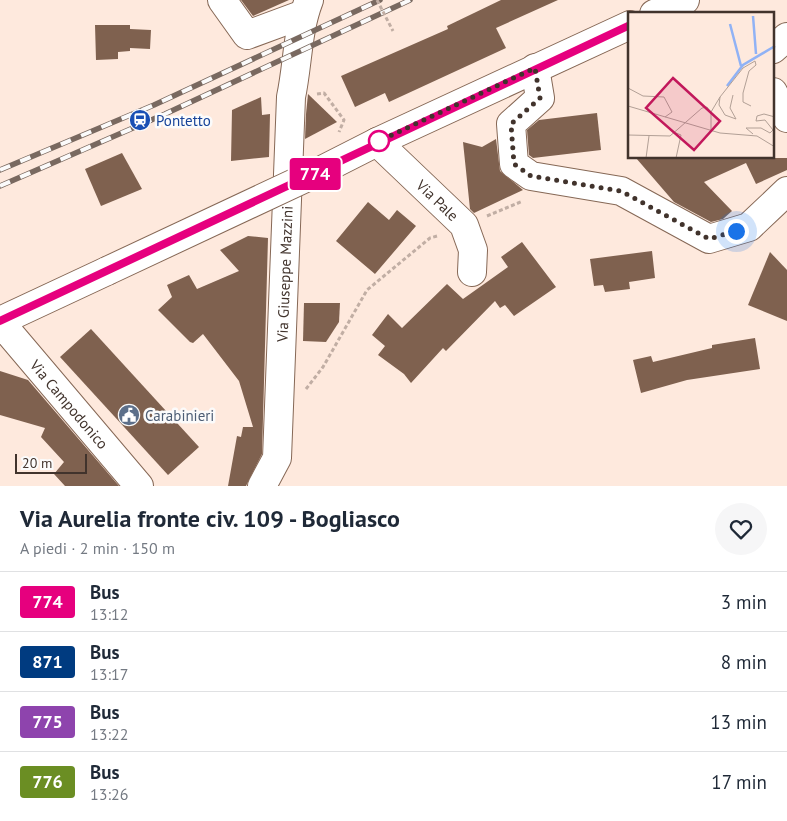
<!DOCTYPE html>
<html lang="it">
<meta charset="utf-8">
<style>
:root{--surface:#fff;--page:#f6f6f7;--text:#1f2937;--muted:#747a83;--line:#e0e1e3}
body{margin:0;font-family:"PT Sans",sans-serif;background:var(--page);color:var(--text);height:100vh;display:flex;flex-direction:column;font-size:19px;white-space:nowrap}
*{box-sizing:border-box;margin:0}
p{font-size:16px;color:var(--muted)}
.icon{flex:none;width:28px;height:28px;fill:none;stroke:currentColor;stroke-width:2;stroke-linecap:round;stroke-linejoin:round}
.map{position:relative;height:486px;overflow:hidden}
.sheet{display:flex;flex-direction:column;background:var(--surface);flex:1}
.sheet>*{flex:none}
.badge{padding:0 10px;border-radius:4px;font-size:18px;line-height:32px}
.scale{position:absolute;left:15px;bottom:12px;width:72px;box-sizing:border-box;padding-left:5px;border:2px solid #41332c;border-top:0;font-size:14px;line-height:18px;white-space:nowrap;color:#41332c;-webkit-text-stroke:4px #fbfbfb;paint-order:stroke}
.you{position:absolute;width:25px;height:25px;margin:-12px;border:4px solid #fff;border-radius:50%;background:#1a73e8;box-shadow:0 0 0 8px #1a73e833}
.map>.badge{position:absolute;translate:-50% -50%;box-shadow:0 0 0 2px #fff}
.round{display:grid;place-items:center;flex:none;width:52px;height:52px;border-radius:26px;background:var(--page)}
.summary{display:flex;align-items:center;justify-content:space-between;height:85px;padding:0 20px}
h1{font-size:24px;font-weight:700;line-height:38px}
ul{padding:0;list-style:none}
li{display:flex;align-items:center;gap:15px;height:60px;padding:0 20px;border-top:1px solid var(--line)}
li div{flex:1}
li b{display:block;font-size:19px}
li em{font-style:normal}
li .badge{min-width:55px;font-weight:700;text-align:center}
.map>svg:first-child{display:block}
.building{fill:#7f614f}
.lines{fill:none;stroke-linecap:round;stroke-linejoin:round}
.minor-casing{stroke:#866856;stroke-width:30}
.major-casing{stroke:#866856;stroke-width:30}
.path{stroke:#c1aea4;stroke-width:3;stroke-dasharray:4 2.5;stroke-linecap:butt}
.minor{stroke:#fff;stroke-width:28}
.major{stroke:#fff;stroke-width:28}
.rail-casing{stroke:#796960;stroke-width:5.5}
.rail{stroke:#fbfbfb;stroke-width:4;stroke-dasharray:11;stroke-linecap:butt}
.major-bridge-casing{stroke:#866856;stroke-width:30;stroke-linecap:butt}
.path-bridge{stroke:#c1aea4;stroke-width:3;stroke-dasharray:4 2.5;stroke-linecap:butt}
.major-bridge{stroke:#fff;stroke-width:28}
.line-casing{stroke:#fff;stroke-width:11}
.line{stroke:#e6007e;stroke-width:8}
.walk{stroke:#41332c;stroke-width:5;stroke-dasharray:0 9}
.stop-dot{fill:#fff;stroke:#e6007e;stroke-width:2.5}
.labels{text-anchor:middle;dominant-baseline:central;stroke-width:5;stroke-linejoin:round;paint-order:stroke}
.transit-label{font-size:15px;fill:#164399;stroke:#fbfbfb;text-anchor:start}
.street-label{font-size:15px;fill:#41332c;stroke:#fbfbfb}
.service-label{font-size:15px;fill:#4e5e75;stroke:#fbfbfb;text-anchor:start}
.inset-river{fill:none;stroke:#90b2f5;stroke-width:2.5}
.inset-road{fill:none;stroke:#b2a096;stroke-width:1}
.view{fill:#c2185b;fill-opacity:0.15;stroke:#c2185b;stroke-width:2.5}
.inset-edge{fill:none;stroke:#41332c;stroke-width:2.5}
</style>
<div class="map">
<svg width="787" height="486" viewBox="0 0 787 486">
<rect width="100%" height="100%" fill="#fee9dd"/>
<!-- building -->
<g class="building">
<path d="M241 0H289L253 16Z"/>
<path d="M501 0H558L496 28 506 48 389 102 385 93 355 107 341 76 448 29 447 26Z"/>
<path d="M95 25H130V29L151 30 150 49 130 48V51L118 52V59L96 60Z"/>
<path d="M308 94 337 122 305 139 306 114Z"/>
<path d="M261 97 262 115 270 114 269 157 231 161 232 110Z"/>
<path d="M597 113 601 150 533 158 529 155 527 130 539 120Z"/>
<path d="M496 139 500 171 523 190 474 213 470 209 463 142 482 147Z"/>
<path d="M122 153 142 189 101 206 85 169Z"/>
<path d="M636 158H787V170L756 184 746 163 704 182 732 211 723 219 711 222 674 202Z"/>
<path d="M368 202 389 220 397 210 416 226 375 274 336 241Z"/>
<path d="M248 236 268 238 262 454 246 486H228L237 436 241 437 243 427H253L239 381 203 334 193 343 190 342 158 310 172 297 167 285 189 275 197 289 239 271 220 250Z"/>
<path d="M522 242 556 287 514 316 505 305 500 308 495 301 446 351 443 348 411 383 404 374 378 355 385 346 372 335 388 314 402 328 447 284 463 299 508 267 501 257Z"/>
<path d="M652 251 655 278 629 282 630 289 605 292 603 285 594 286 590 259Z"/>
<path d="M770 252 787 270V321L748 305Z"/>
<path d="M304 303H340L339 322 326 342 303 341Z"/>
<path d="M91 329 199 447 168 475 60 357Z"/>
<path d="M755 338 760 369 687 380 641 393 633 360 651 356 653 362 712 348V345Z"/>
<path d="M0 371 28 380 119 486H65L54 474 64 462 41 437 45 428 0 415Z"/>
</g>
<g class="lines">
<!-- minor casing -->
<g class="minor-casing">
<g id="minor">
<path d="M222 0 247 35 304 14"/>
<path d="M773 49 787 37"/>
<path d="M535 68 540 98 511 124 514 164 531 176 621 191 709 239 749 227 787 191"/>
<path d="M773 92 787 118"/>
<path id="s1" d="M377 142 464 225 473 250 472 272"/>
<path id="s2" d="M2 320 11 335 139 486"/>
<path id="s3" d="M262 486 277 458 291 97C298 64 297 31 309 0"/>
</g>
</g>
<!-- major casing -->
<g class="major-casing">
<g id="major">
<path d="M654 14 685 0"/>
<path d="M316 173 377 142 630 25"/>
<path d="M0 321 107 271"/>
</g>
</g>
<!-- path -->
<g class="path">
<path d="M317 94 324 93 344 120 339 132"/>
<path d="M487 216 523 201"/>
<path d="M306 389 323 367 367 290 430 238 437 236"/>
</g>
<!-- minor -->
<use href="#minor" class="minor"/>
<!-- major -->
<use href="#major" class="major"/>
<!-- rail casing -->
<g class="rail-casing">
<g id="rail">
<path d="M0 170 154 105 380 0"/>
<path d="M0 186 165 114 410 0"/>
</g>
</g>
<!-- rail -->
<use href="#rail" class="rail"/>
<!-- major-bridge casing -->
<g class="major-bridge-casing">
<path id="major-bridge" d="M107 271 316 173"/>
</g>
<!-- path-bridge -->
<path class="path-bridge" d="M377 0 393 31"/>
<!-- major-bridge -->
<use href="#major-bridge" class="major-bridge"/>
</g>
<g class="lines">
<!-- line casing -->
<g class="line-casing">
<path id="line" d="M0 321 630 25"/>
</g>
<!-- line -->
<use href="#line" class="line"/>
<!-- walk -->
<path class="walk" d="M379 141 377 142 535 68 540 98 511 124 514 164 531 176 621 191 709 239 736 231"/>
</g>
<!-- icons -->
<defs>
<g id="station-disc" transform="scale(1.125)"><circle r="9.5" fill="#1a4fb4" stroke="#fbfbfb"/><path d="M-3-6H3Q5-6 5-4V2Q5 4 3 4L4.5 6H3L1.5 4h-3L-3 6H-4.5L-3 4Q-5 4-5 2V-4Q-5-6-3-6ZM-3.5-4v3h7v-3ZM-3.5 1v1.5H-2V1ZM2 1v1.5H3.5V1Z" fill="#fff"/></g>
<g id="civic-disc" transform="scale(1.125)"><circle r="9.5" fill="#5c6f8a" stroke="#fbfbfb"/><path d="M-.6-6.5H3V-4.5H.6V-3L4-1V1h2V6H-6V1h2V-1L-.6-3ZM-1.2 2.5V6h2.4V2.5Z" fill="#fff"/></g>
</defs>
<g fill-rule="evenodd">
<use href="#station-disc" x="140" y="120"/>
<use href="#civic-disc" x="129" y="415"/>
</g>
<!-- markers -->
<circle class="stop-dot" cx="379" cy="141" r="10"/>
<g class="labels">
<!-- transit labels -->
<g class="transit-label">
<text x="156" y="120">Pontetto</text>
</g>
<!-- street labels -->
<g class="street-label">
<text stroke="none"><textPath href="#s1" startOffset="84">Via Pale</textPath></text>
<text stroke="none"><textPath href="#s3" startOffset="216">Via Giuseppe Mazzini</textPath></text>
<text stroke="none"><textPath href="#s2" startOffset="108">Via Campodonico</textPath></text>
</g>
<!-- service labels -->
<g class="service-label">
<text x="145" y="415">Carabinieri</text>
</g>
</g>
<!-- overview -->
<g transform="translate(628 12)">
<rect width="146" height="146" fill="#fee9dd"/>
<path class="inset-river" d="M125 4 128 42M102 12 113 54M99 74 115 53 147 34"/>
<path class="inset-road" d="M0 76 15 84 36 85 44 100 37 105M92 85 115 56 127 49 128 53 121 59 115 81V90L123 94M0 94 92 121 129 124 147 135M83 119V100L92 85 91 93 97 103 108 107 102 96 105 83M125 122 118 116H133L142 121 145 118 137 108 128 109 129 104 136 102 147 105M0 123 42 124 74 96 79 95 83 100M18 146 21 124M48 146 53 123 48 121"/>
<path class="view" d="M45 66 92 109 66 138 18 96Z"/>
<rect width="146" height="146" class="inset-edge"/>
</g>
</svg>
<div class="scale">20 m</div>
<div class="you" style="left:736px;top:231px"></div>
<b class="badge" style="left:315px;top:174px;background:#e6007e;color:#fff">774</b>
</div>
<section class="sheet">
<div class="summary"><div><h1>Via Aurelia fronte civ. 109 - Bogliasco</h1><p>A piedi · 2 min · 150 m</p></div><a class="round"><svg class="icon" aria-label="heart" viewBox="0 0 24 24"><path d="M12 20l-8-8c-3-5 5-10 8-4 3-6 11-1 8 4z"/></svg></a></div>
<ul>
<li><span class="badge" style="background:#e6007e;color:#fff">774</span><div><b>Bus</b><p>13:12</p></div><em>3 min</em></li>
<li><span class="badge" style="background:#003b80;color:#fff">871</span><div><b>Bus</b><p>13:17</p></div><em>8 min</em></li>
<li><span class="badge" style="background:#8e44ad;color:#fff">775</span><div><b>Bus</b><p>13:22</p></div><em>13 min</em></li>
<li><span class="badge" style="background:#6b8e23;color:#fff">776</span><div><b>Bus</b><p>13:26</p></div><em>17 min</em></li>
</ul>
</section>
